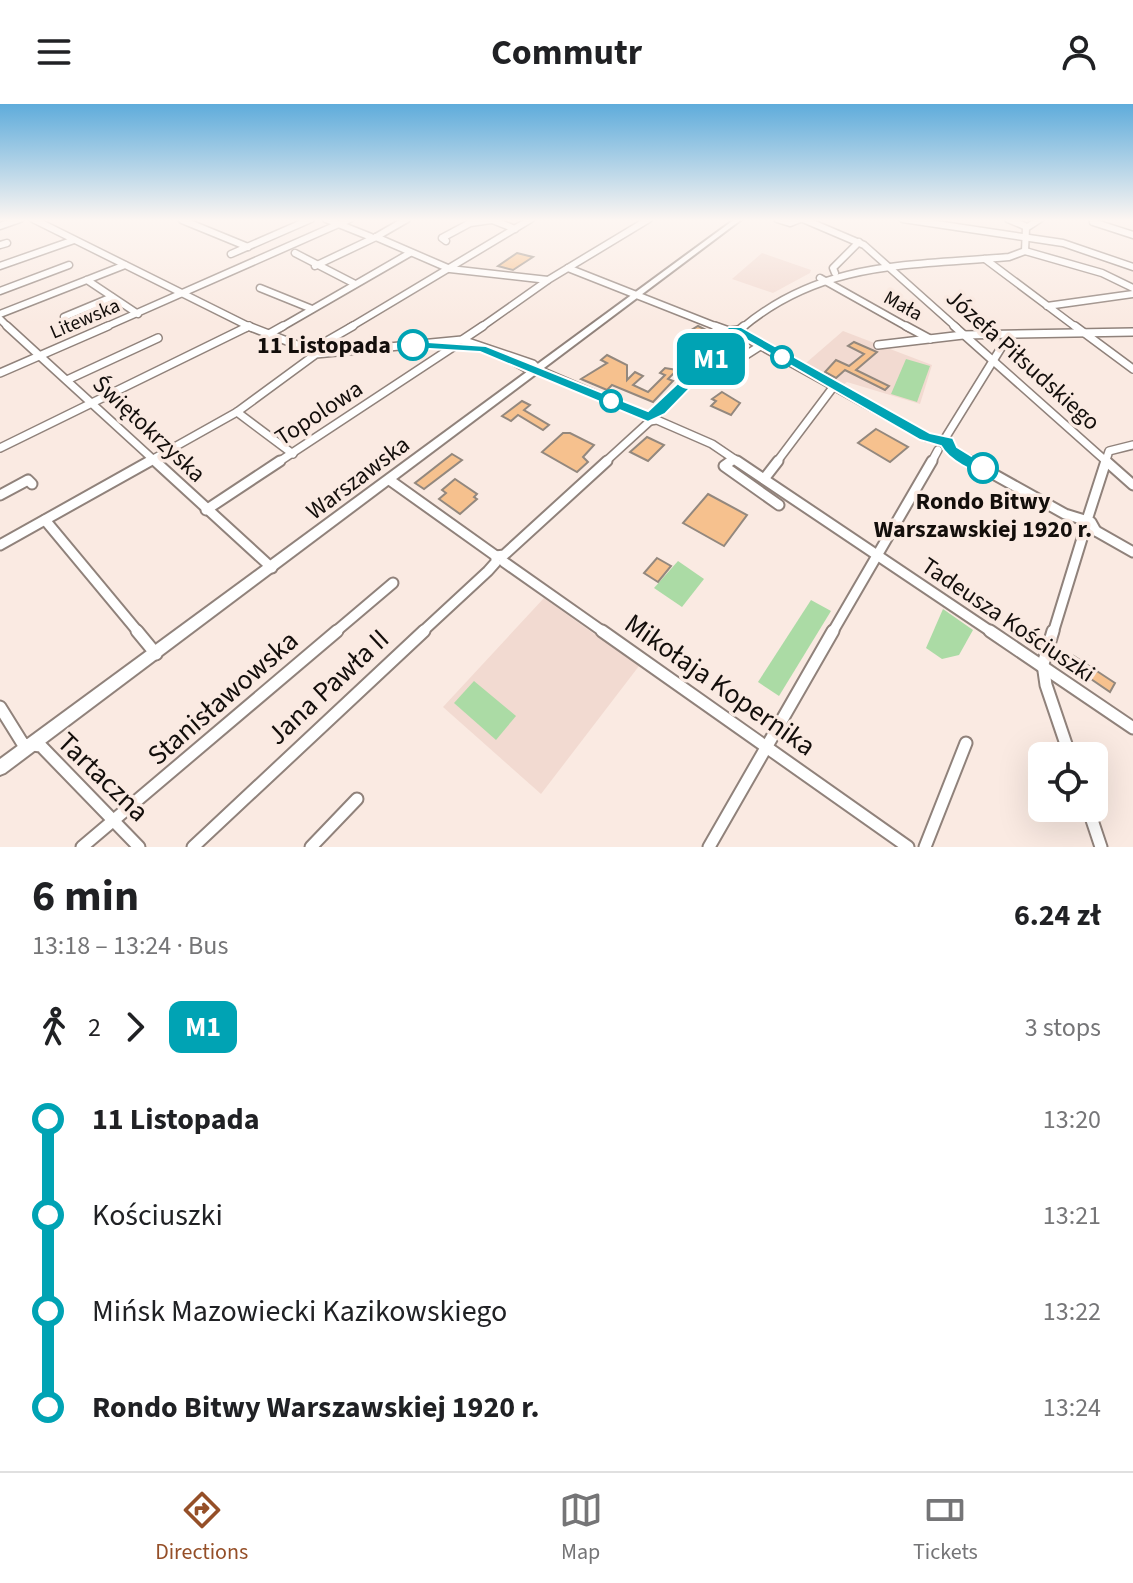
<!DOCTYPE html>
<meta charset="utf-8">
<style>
:root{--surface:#fff;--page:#f6f6f6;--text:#202124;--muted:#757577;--line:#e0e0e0;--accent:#954f28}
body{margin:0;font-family:"Source Sans 3",sans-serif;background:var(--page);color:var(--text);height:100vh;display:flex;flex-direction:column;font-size:30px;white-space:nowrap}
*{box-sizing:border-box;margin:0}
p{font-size:26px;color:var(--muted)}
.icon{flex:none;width:44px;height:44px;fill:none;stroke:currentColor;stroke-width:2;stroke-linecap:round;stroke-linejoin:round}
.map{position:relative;height:743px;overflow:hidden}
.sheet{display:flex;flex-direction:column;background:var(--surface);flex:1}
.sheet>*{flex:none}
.badge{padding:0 16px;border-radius:12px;font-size:28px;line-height:52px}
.fabs{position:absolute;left:1028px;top:638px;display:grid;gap:16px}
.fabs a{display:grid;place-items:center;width:80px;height:80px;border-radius:12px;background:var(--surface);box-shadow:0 8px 32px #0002;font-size:40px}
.map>.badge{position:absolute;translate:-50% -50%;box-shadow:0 0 0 4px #fff}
.legs{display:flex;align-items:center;gap:12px;height:88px;padding:0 32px;font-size:26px}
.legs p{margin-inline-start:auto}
.headline{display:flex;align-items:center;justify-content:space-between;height:136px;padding:0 32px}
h1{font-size:44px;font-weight:700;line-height:60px}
ul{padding:0 32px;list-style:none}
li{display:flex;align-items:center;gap:28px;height:96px;font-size:30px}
li i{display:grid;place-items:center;width:12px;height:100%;margin:0 10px;background:currentColor}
li i::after{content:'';width:20px;height:20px;margin:-10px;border:6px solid;border-radius:50%;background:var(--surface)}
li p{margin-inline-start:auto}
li:first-child i{background:linear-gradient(#0000 50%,currentColor 0)}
li:last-child i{background:linear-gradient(currentColor 50%,#0000 0)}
header{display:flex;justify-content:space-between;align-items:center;height:104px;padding:0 32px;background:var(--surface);font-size:36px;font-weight:700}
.tab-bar{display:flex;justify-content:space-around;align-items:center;height:112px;border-top:2px solid var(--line);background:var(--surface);font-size:22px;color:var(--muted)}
.tab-bar a{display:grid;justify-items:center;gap:4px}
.tab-bar .on{color:var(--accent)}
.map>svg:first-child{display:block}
.education{fill:#f2dad1}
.green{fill:#abdba5}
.building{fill:#f6c18e;stroke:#93887e;stroke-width:2}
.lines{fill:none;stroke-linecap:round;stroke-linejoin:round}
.minor-far3-casing{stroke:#90827b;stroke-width:9}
.minor-far2-casing{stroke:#90827b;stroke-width:10}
.minor-far1-casing{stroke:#90827b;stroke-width:13}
.minor-casing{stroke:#90827b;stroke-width:15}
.major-casing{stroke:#90827b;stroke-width:4}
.minor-far3{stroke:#fff;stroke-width:6}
.minor-far2{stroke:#fff;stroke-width:7}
.minor-far1{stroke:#fff;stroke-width:9}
.minor{stroke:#fff;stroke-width:11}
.major{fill:#fff;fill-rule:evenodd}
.line-1{fill:#00a3b4;stroke:#fff;stroke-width:2}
.stop-1-dot{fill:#fff;stroke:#00a3b4;stroke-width:4}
.labels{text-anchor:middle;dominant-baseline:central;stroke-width:7;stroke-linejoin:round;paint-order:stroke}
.far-street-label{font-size:20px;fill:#130e0b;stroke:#faeae2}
.stop-label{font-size:24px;font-weight:bold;fill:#130e0b;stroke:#faeae2;text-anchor:end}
.street-label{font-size:24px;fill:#130e0b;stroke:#faeae2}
.near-street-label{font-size:28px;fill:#130e0b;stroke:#faeae2}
</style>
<header><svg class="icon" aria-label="menu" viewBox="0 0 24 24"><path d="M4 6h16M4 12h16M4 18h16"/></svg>Commutr<svg class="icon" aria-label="person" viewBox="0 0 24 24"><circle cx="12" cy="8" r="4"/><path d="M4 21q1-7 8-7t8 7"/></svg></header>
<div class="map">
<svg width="1133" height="743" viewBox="0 0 1133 743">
<rect width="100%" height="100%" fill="#faeae2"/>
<!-- education -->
<g class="education">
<path d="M762 149 811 166 810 169 773 189 732 175Z"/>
<path d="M843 227 932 261 920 300 847 278 843 281 806 259Z"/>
<path d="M544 494 639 562 541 690 443 603Z"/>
</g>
<!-- green -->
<g class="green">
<path d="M906 255 930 262 917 298 891 290Z"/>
<path d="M678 457 704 475 682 503 654 484Z"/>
<path d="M811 496 831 507 779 592 758 578Z"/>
<path d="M943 505 973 526 959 551 942 555 926 544Z"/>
<path d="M474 577 516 612 496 636 454 599Z"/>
</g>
<!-- building -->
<g class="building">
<path d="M517 149 533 153 513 166 498 162Z"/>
<path d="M698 222 714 230 721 231 711 242 683 231Z"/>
<path d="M854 238 877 248 856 266 889 282 885 286 845 266 836 274 825 268 836 256 849 262 864 250 848 242Z"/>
<path d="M607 251 627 261V276L635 268 643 272 633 281 648 288 665 271 660 269 665 264 677 266 668 275 673 277 653 298 612 281 607 286 581 275 607 259 601 256Z"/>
<path d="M722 288 740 299 731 311 711 302 716 297 712 295Z"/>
<path d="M522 297 530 301 524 306 549 321 543 326 518 311 511 317 502 312Z"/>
<path d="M876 325 908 343 890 358 858 339Z"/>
<path d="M563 329H570L594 341 583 353 588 358 577 368 542 348Z"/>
<path d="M647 333 664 341 648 357 630 348Z"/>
<path d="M452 350 462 356 424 385 415 379Z"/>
<path d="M455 375 477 390 474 393 477 395 460 410 439 395 446 389 442 386Z"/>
<path d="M708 390 747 411 724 442 683 419Z"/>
<path d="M657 454 671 462 658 478 644 469Z"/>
<path d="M1074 552 1115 579 1110 588 1069 560Z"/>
</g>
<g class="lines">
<!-- minor-far3 casing -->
<g class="minor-far3-casing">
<g id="minor-far3">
<path d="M33 115 252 224"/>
<path d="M326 115 371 133"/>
<path d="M490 115 515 125"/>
<path d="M777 115 790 119 800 115"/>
<path d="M803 115 864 141 957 224"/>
<path d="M903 115 1063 139 1133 163"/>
<path d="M1008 115 1027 123"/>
<path d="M1095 115 1093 118 1133 131"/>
<path d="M182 116 248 143"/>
<path d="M0 122 20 115"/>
<path d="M376 133 450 165 548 176"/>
<path d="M376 133 407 115"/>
<path d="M446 137 442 134 470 119 491 116"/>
<path d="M0 141 7 139"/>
<path d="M1025 147 1102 169 1133 184"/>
<path d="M1025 147 1026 124 1040 115"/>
<path d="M295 149 355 180"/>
<path d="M231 150 311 115"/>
<path d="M985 155 1077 224"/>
<path d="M0 162 74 136"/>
<path d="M315 162 376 133"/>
<path d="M568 164 720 224"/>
<path d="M835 169 833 164 859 138"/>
<path d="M820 174 909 224"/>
<path d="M87 176 138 210"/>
<path d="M260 184 312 205"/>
<path d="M0 187 69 161"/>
<path d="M1047 202 1133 190"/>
<path d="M0 210 125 161"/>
<path d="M64 213 112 193"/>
<path d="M0 215 9 224"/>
<path d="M103 224 350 115"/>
<path d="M246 224 249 222"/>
<path d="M280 224 410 149"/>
<path d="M349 224 531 115"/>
<path d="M480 224 548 176 649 115"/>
<path d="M742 224C823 156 910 162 1009 153L1025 147"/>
</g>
</g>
<!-- minor-far2 casing -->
<g class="minor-far2-casing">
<g id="minor-far2">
<path d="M7 222 157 359"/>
<path d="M248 222 310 246"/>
<path d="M715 222 729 227 739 226"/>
<path d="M906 222 930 235"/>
<path d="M954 222 1108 359"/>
<path d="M1075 222 1133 265"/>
<path d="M739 226 743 232 925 333 947 338 951 346 974 359"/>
<path d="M739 226 744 222"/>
<path d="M267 231 283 222"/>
<path d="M462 236 533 260 539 266"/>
<path d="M320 241 353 222"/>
<path d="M878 241 963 231 1133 228"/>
<path d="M506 253 531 267 539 266 648 313"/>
<path d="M699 268 724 265 760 242"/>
<path d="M0 269 108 222"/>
<path d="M67 276 158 234"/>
<path d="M237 308 293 350"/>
<path d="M655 312 733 233"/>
<path d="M650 317 657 316 712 340 740 359"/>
<path d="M944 336 1009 231"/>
<path d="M0 344 249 222"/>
<path d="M146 359 237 308 316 250 462 236 483 222"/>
<path d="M277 359 453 243"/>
<path d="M604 359 650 317"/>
<path d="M728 359 734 355"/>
<path d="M776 359 834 282"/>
<path d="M931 359 938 346"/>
<path d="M1105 359 1109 347 1133 341"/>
</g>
</g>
<!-- minor-far1 casing -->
<g class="minor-far1-casing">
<g id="minor-far1">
<path d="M155 357 272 464"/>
<path d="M731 357 724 362 779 401"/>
<path d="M737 357 993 529"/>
<path d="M970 357 1065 410 1091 418 1096 427"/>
<path d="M1106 357 1133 381"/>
<path d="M764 375 778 357"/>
<path d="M391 377 496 452"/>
<path d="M0 391 28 376 32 380"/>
<path d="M206 406 280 357"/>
<path d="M45 416 139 529"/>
<path d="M1087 416 1106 357"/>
<path d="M1096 427 1133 448"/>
<path d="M0 441 150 357"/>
<path d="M504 458 605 529"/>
<path d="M334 529 393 479"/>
<path d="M421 529 488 467 496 458V452L504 451 607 357"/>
<path d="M832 529 932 357"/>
<path d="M1053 529 1084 428"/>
</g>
</g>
<!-- minor casing -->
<g class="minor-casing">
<g id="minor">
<path d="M137 527 156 550"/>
<path d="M602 527 908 743"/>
<path d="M990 527 1133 624"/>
<path d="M1053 527 1043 560 1046 581 1070 652"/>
<path d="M0 603 23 640 41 642 139 743"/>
<path d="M1088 704 1101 743"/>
<path d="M82 743 337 527"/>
<path d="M193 743 424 527"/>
<path d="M311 743 357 695"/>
<path d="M709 743 833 527"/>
<path d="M925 743 966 639"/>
</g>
</g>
<!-- major casing -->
<g class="major-casing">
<path id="major" d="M735 115H742L5 669 0 671V655Z"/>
</g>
<!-- minor-far3 -->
<use href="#minor-far3" class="minor-far3"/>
<!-- minor-far2 -->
<use href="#minor-far2" class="minor-far2"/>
<!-- minor-far1 -->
<use href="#minor-far1" class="minor-far1"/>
<!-- minor -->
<use href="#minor" class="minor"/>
<!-- major -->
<use href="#major" class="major"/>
</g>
<!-- sky -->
<linearGradient id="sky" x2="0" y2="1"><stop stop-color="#5facdb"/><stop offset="0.53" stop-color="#fdf6f2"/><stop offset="1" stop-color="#fdf6f2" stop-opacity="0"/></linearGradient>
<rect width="1133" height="219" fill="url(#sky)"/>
<!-- line-1 -->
<path class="line-1" d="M729 223H741L930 329 953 334 957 343 991 364 988 368C974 371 948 355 941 342L920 336 738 231 737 236 665 310 648 318 480 248 413 244 406 241 413 237 486 242 648 307 727 233 723 227Z"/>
<!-- markers -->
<g class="stop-1-dot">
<circle cx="413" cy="241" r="14"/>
<circle cx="782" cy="253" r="10"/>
<circle cx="611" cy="297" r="10"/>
<circle cx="983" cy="364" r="14"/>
</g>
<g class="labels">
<!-- far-street labels -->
<g class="far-street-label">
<text transform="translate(903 202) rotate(29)">Mała</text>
<text transform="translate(85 215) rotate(-23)">Litewska</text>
</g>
<!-- stop labels -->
<g class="stop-label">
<text x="391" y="241">11 Listopada</text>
<text x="983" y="397" text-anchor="middle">Rondo Bitwy<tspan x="983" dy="28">Warszawskiej 1920 r.</tspan></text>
</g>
<!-- street labels -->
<g class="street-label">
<text transform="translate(1023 256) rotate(42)">Józefa Piłsudskiego</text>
<text transform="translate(319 309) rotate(-33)">Topolowa</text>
<text transform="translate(149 325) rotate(43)">Świętokrzyska</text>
<text transform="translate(358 374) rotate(-37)">Warszawska</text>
<text transform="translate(1008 516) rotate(34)">Tadeusza Kościuszki</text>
</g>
<!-- near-street labels -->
<g class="near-street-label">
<text transform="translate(720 581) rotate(35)">Mikołaja Kopernika</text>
<text transform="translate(328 583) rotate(-43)">Jana Pawła II</text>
<text transform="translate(223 594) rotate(-41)">Stanisławowska</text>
<text transform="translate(103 673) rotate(44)">Tartaczna</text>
</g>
</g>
</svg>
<div class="fabs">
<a><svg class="icon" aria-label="locate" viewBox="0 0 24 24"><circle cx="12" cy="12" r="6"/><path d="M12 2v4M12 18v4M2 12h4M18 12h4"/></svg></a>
</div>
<b class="badge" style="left:711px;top:255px;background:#00a3b4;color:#fff">M1</b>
</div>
<section class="sheet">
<div class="headline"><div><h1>6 min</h1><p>13:18 – 13:24 · Bus</p></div><b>6.24 zł</b></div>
<div class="legs"><svg class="icon" aria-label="walk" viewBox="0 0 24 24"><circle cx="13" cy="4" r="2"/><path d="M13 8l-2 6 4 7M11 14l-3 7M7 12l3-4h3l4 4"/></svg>2<svg class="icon" aria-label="forward" viewBox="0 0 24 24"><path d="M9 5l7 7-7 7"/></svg><b class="badge" style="background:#00a3b4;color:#fff">M1</b><p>3 stops</p></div>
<ul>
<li><i style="color:#00a3b4"></i><b>11 Listopada</b><p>13:20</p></li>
<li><i style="color:#00a3b4"></i><span>Kościuszki</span><p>13:21</p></li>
<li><i style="color:#00a3b4"></i><span>Mińsk Mazowiecki Kazikowskiego</span><p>13:22</p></li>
<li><i style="color:#00a3b4"></i><b>Rondo Bitwy Warszawskiej 1920 r.</b><p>13:24</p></li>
</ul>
</section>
<nav class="tab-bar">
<a class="on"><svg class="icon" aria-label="directions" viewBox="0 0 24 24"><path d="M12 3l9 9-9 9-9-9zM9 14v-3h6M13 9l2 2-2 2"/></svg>Directions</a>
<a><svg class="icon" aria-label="map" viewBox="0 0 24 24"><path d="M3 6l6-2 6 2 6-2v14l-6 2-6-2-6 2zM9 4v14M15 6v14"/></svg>Map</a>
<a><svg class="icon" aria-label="tickets" viewBox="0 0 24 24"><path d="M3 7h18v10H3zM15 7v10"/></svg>Tickets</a>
</nav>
